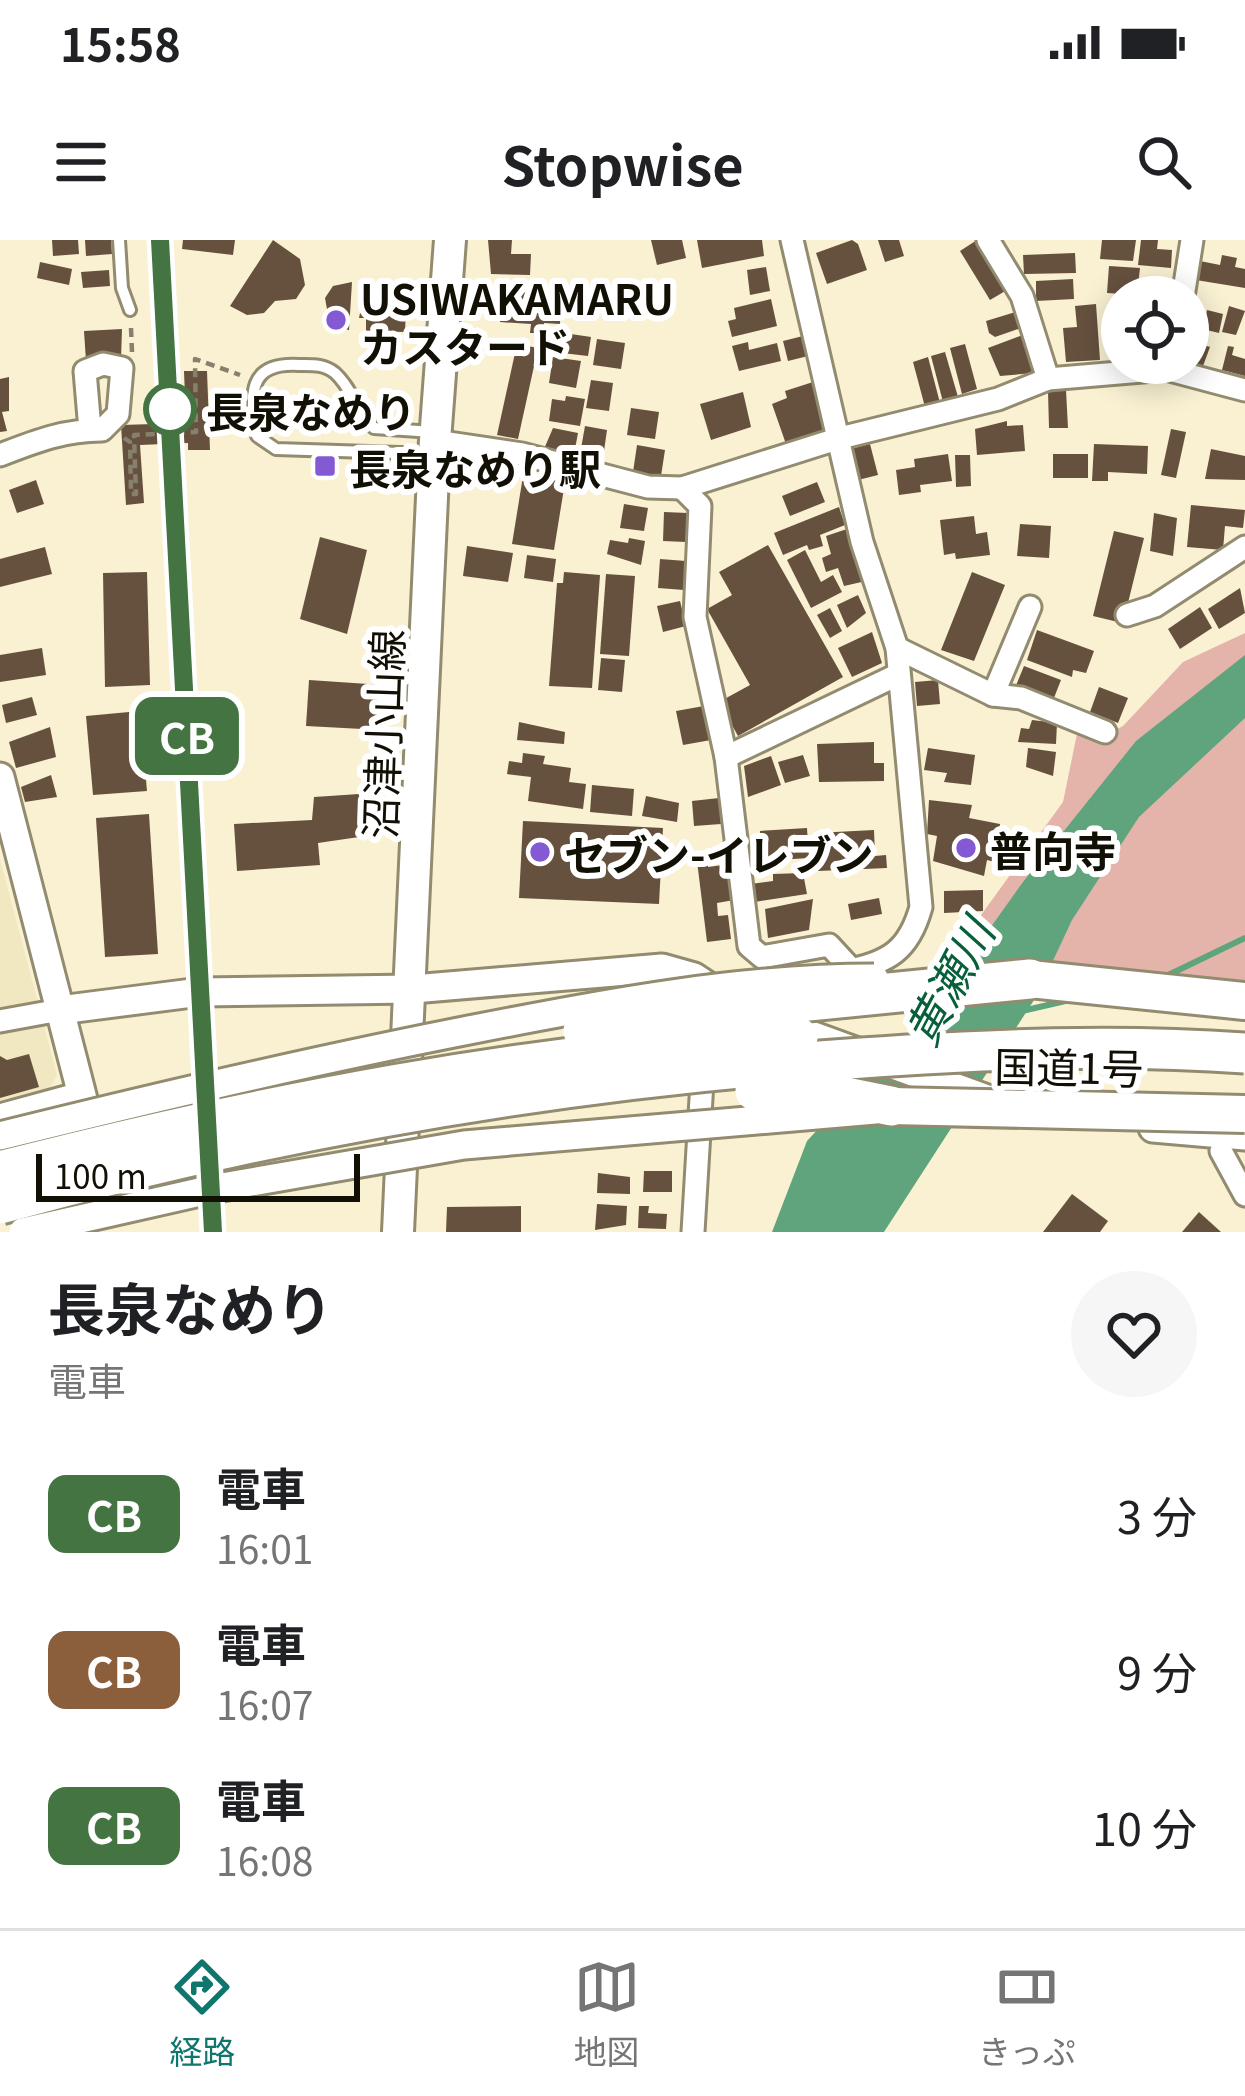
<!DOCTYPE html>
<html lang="ja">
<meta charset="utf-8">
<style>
:root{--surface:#fff;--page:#f6f6f6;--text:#202124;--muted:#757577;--line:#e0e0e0;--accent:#0f766e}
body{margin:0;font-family:Georgia,"Noto Sans JP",serif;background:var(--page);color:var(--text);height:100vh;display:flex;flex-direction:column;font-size:45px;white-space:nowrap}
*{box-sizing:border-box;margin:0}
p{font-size:39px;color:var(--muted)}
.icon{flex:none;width:66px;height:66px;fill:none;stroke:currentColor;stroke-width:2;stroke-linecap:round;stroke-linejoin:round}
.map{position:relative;height:992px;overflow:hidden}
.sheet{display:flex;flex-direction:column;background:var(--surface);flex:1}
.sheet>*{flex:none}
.badge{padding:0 24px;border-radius:18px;font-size:42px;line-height:78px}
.tools{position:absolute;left:1101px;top:36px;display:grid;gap:24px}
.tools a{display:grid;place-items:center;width:108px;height:108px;border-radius:50%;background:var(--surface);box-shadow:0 6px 30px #0003;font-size:60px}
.scale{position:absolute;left:36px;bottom:30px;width:324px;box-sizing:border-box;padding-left:12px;border:6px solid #120f05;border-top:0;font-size:33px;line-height:42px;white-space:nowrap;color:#120f05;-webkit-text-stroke:9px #fff;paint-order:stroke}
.map>.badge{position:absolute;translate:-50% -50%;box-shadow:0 0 0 6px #fff}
.round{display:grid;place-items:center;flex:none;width:126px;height:126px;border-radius:63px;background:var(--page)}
.summary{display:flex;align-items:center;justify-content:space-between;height:204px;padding:0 48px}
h1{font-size:57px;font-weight:700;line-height:90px}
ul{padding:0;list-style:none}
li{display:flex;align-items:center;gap:36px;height:156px;padding:0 48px}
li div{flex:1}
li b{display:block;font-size:45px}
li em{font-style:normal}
li .badge{min-width:132px;font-weight:700;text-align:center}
.status{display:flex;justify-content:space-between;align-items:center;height:84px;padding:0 60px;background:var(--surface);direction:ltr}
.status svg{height:33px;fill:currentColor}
header{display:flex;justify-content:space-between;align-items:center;height:156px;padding:0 48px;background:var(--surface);font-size:54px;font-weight:700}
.tabs{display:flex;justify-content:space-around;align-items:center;height:168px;border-top:3px solid var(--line);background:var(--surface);font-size:33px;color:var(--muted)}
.tabs a{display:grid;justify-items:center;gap:6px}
.tabs .on{color:var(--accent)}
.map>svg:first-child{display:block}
.built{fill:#f1e7c1}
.green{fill:#e4b4ab}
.water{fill:#5fa47d}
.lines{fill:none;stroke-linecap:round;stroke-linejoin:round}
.stream{stroke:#5fa47d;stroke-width:6}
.building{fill:#66513e}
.service-casing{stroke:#928b6f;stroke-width:16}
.minor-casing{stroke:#928b6f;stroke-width:27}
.tertiary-casing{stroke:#928b6f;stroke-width:33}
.secondary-casing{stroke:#928b6f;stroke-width:36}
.trunk-casing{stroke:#928b6f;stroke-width:42}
.path{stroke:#86806c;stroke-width:4.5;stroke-dasharray:9 6;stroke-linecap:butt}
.service{stroke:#fff;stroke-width:10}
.minor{stroke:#fff;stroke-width:21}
.tertiary{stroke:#fff;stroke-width:27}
.secondary{stroke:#fff;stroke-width:30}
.trunk{stroke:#fff;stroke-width:36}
.rail-casing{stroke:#7b7662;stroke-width:10}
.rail{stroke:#fff;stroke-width:6;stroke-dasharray:18;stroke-linecap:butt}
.tertiary-bridge-casing{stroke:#928b6f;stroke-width:33;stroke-linecap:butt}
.trunk-bridge-casing{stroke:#928b6f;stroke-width:42;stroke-linecap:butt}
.motorway-bridge-casing{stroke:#928b6f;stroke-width:45;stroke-linecap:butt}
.tertiary-bridge{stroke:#fff;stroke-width:27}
.trunk-bridge{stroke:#fff;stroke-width:36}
.motorway-bridge{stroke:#fff;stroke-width:39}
.line-casing{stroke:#fff;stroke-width:27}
.line{stroke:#447442;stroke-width:18}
.poi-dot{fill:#845ad4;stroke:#fff;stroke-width:4.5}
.stop-dot{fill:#fff;stroke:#447442;stroke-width:6}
.labels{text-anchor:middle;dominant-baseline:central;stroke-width:12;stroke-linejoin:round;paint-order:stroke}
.poi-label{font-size:42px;font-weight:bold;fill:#120f05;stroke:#fff;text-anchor:start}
.stop-label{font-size:42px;font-weight:bold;fill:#120f05;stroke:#fff;text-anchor:start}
.street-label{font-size:42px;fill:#120f05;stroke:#fff}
.water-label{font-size:45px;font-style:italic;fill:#08603b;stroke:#fff}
</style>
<div class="status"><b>15:58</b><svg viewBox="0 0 49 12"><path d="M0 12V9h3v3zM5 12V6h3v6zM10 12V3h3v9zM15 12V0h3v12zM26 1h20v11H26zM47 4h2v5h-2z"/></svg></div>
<header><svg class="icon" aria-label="menu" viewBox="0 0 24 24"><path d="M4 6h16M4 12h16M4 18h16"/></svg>Stopwise<svg class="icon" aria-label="search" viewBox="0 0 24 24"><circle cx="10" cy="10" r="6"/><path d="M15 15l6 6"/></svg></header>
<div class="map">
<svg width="1245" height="992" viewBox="0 0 1245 992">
<rect width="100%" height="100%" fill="#f9f1d2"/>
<!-- built -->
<path class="built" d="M0 619 57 835 50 848 0 861Z"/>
<!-- green -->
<path class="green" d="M1245 393V741L947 722 1063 562 1078 489 1093 501 1123 486 1183 422Z"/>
<!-- water -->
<path class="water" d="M1245 415V478L1139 577 1072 680 1036 757 884 992H772L807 901 898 803 936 828 944 792 940 758 1023 642 1136 501Z"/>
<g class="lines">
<!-- stream -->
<g class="stream">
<path d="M1162 738 1245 698"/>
<path d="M1022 771 1074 759"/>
</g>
</g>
<!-- building -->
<g class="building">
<path d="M52 0H78L79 14 53 16Z"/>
<path d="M85 0H111L112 14 86 16Z"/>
<path d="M183 0H235L233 15 182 9Z"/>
<path d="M273 0 300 19 305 45 296 59 275 61 264 73 247 75 230 66Z"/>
<path d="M488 0H512L511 14H531L530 35 491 34Z"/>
<path d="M651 0H682L686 18 657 25Z"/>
<path d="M697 0H762L764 16 702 28Z"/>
<path d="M852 0 858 4 867 30 827 44 816 13Z"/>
<path d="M878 0H899L904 16 885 22Z"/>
<path d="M977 0 1007 50 990 60 960 11Z"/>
<path d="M1102 0H1136L1133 21 1100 19Z"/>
<path d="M1141 0H1158L1157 9 1172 10 1171 28 1138 25Z"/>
<path d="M1075 13 1076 33 1024 34 1023 15Z"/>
<path d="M1222 15 1237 18 1235 27 1245 29V48L1196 40 1200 21 1220 25Z"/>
<path d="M40 22 72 29 69 45 37 38Z"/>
<path d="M1109 26 1140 28 1137 55 1107 53Z"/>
<path d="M766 27 770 51 750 55 747 30Z"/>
<path d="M109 30 110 46 83 48 81 32Z"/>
<path d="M1073 39 1074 59 1036 61V41Z"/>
<path d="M352 42 349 90 330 86 325 58 333 46Z"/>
<path d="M366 44 407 45 405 92 366 91V78H359Z"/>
<path d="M502 51 561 53 560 84 544 83V93H530L531 84 500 82Z"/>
<path d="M771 59 777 86 732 97 728 81 736 79 734 68Z"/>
<path d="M1096 64 1100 120 1066 122 1063 88 1077 87 1075 66Z"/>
<path d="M1229 66 1245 71 1236 95 1222 92Z"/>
<path d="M1207 70 1223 74 1219 93 1190 86 1193 72 1206 75Z"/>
<path d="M1019 71 1024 87 995 97 989 93 986 81Z"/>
<path d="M1108 82H1122V118L1108 117Z"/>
<path d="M122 89 121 119 86 121 84 91Z"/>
<path d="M564 93 591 97 588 116 562 113Z"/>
<path d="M1023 95 1034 133 1000 136 988 108Z"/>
<path d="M803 96 808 116 788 121 783 101Z"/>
<path d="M597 99 625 103 621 129 593 125Z"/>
<path d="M1188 100 1210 107 1203 126 1188 121Z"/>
<path d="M748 102 749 110 777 103 781 121 739 131 732 106Z"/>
<path d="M517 104 538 108 518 199 497 195Z"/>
<path d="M965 104 977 149 962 154 950 108Z"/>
<path d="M1228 106 1234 107 1232 115 1245 119V136L1222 130Z"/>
<path d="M945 112 958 157 943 162 931 116Z"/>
<path d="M553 117 581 121 576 148 549 143Z"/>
<path d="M928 117 940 163 925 167 913 122Z"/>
<path d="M184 131H207L210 210H188V203L140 205 144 263 126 265 121 185 186 183Z"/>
<path d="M9 137V171L2 172 7 191 0 192V139Z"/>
<path d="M591 140 613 143 609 171 586 168Z"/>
<path d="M813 142 829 189 786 204 772 164 787 158 785 151Z"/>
<path d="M1066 150 1068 188H1049L1048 151Z"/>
<path d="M743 152 751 187 711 200 700 164Z"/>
<path d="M566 156 585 159 580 186 549 181 552 159 565 161Z"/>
<path d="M631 168 659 172 655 199 627 195Z"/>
<path d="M1007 181V186L1023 185 1025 211 977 215 975 189Z"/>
<path d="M585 186 607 190 603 218 580 214Z"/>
<path d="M553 188 578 193 574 214 544 209Z"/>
<path d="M1171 189 1186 192 1176 238 1161 235Z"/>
<path d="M870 204 878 235 858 240 850 209Z"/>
<path d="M1094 204 1148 206 1147 234 1108 232V241H1092Z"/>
<path d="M637 205 665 210 661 236 633 232Z"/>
<path d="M1211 209 1245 216V240L1205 239Z"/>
<path d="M948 214 952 241 920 245 921 252 899 255 896 230 915 227 914 219Z"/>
<rect x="1053" y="214" width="35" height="24"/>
<path d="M955 215H970L971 246 956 247Z"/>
<path d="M523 236 565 242 554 310 512 304Z"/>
<path d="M36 240 44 264 17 273 9 250Z"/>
<path d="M817 242 825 262 790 276 782 256Z"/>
<path d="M624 264 648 268 644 291 620 288Z"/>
<path d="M1191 265 1245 270 1243 288 1225 286 1223 310 1187 307Z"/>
<path d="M839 267 845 285 820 295 823 306 809 310 807 305 783 315 774 293Z"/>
<path d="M664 272 688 273 686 302 663 301Z"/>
<path d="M1154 273 1177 278 1173 316 1150 311Z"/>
<path d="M974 276 976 294 987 292 990 315 956 319 955 313 944 315 940 280Z"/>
<path d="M1020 284 1051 286 1049 318 1017 316Z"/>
<path d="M850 288 866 341 844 346 838 328 826 332 822 318 831 314 826 296Z"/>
<path d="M1114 291 1144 298 1127 367 1121 368 1118 382 1093 376Z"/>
<path d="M320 297 367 310 347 394 300 379Z"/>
<path d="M629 298 645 301 641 325 607 314 610 300 628 303Z"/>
<path d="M768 305 843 437 738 496 719 462 750 445 707 369 732 355 719 332Z"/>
<path d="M467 306 513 313 508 342 463 336Z"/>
<path d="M45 307 52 334 0 347V319Z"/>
<path d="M805 310 821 342 833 335 842 352 811 368 787 320Z"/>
<path d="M527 315 556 319 553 342 524 338Z"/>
<path d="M660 319 686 321 684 350 658 348Z"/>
<path d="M147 332 150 445 105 447 103 333Z"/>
<path d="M564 332 600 335 592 448 549 446 557 343H563Z"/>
<path d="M972 332 1005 345 974 421 941 410Z"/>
<path d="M606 334 635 336 629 416 600 414Z"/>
<path d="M1240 348 1245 373 1219 389 1208 369Z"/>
<path d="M858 355 866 373 847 388 837 365Z"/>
<path d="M680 361 686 386 663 392 657 366Z"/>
<path d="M1200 367 1212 388 1180 409 1168 389Z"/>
<path d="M830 368 842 391 830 398 817 375Z"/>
<path d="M1037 390 1094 411 1086 433 1073 430 1072 437 1027 420Z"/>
<path d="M872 392 882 423 852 437 838 408Z"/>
<path d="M42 408 46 435 0 442V415Z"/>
<path d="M601 418 625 420 622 452 598 450Z"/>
<path d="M1024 426 1061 440 1052 463 1015 448Z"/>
<path d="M309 440 383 445 381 490 306 486Z"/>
<path d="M938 440 940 464 917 466 915 442Z"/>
<path d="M1099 447 1128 458 1118 483 1090 472Z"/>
<path d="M32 457 37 475 6 483 2 465Z"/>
<path d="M704 466 711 500 683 505 676 471Z"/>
<path d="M140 471 147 551 93 555 86 476Z"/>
<path d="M1032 480 1057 483 1056 504 1018 502 1021 488 1029 489Z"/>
<path d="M519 482 565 492 564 504 517 500Z"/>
<path d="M50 487 56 517 16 528 9 502Z"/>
<path d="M874 502V523H884V541L819 542 817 504Z"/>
<path d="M928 508 975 515 971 545 944 542 947 533 924 530Z"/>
<path d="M1028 508 1056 512 1053 536 1026 527Z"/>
<path d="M523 513 545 516 543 524 571 528 569 542 586 544 583 569 528 561 531 537 507 534 509 521 522 523Z"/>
<path d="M803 515 810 536 785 543 778 522Z"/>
<path d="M771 516 781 545 748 557 744 526Z"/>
<path d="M51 535 57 557 25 562 21 547Z"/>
<path d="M592 545 634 549 632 576 590 572Z"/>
<path d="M359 554V597L318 603 320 625 237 631 234 584 312 580 314 557Z"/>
<path d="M646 556 679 563 677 582 642 576Z"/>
<path d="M719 558 721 584 694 586 692 561Z"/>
<path d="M929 560 972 565 969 578 1000 584 995 622 987 620 984 636 933 621 937 596 927 594Z"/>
<path d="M149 574 158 714 105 717 96 578Z"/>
<path d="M523 581 663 588 659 664 519 658Z"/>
<path d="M807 588 809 618 762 621 760 591Z"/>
<path d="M874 590 875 616 886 615 887 628 818 631 816 593Z"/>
<path d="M707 620 708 627 730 624 734 660 717 663 718 676 728 675 731 699 707 702 697 621Z"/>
<path d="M803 633 807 654 754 662 750 644 773 641V634Z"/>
<path d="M983 650V671L944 673V651Z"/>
<path d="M879 658 882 674 851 680 848 664Z"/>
<path d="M813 659 809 690 768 698 765 669Z"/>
<path d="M29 814 39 847 0 858V816L7 820Z"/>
<path d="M644 931H672V952H643Z"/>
<path d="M598 933 630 937V954L597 953Z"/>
<path d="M1072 954 1108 981 1100 992H1043Z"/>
<path d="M597 964 627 966 626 985 595 990Z"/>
<path d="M521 966V992H446L447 967Z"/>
<path d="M639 966H649L648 973 667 974 666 989 638 988Z"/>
<path d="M1199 972 1221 992H1182Z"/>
</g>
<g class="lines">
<!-- service casing -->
<g class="service-casing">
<g id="service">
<path d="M119 0 122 48 130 70"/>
<path d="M431 214 276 209 257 196C250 154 247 122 299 125 312 125 324 124 335 133 352 148 357 172 374 188L433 192"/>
</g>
</g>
<!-- minor casing -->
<g class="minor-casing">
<g id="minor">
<path d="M792 0 862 302 897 408 921 667C909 710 889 723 845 731"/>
<path d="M988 0 1022 56 1048 139"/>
<path d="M1183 57 1192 0"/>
<path d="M435 201 522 214 648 247 682 248 840 198 998 159 1048 139 1166 129 1245 150"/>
<path d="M0 215C36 201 64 190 102 190L118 174 122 128 103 124 85 131 90 190"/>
<path d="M682 248 700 266 695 377 726 517 749 706 762 717 829 705 852 730"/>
<path d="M1127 375 1155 366 1245 307"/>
<path d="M897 408 993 455 1030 367"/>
<path d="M993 455 1021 458 1105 492"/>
<path d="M726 517 897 435"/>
<path d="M0 781 60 770"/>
<path d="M1221 911 1245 955"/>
<path d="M693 992 703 825"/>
</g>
</g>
<!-- tertiary casing -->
<g class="tertiary-casing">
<g id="tertiary">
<path d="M0 537 60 770 200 752 413 749 662 728 694 737 724 757"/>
<path d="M60 770 92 894"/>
<path d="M786 786 998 863"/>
<path d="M0 878 81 856"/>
<path d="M1153 888 1245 896"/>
</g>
</g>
<!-- secondary casing -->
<g class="secondary-casing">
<path id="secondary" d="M398 992 434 214 450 0"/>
</g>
<!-- trunk casing -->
<g class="trunk-casing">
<path id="trunk" d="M1030 739 1245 761"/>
</g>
<!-- path -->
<g class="path">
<path d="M131 88 132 112"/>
<path d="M124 198 130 202 131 254H136L134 195 196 192 195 119 240 135"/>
</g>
<!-- service -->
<use href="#service" class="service"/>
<!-- minor -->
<use href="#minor" class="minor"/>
<!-- tertiary -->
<use href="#tertiary" class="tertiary"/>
<!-- secondary -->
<use href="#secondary" class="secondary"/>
<!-- trunk -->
<use href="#trunk" class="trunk"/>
<!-- rail casing -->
<g class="rail-casing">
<path id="rail" d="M160 0 213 992"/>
</g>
<!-- rail -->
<use href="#rail" class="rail"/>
<!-- tertiary-bridge casing -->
<g class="tertiary-bridge-casing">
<g id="tertiary-bridge">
<path d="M0 896C157 857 315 820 474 789 606 763 739 738 874 738"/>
<path d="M23 992 222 947 464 905 875 870"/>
</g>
</g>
<!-- trunk-bridge casing -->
<g class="trunk-bridge-casing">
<path id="trunk-bridge" d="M891 866 1245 874"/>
</g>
<!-- motorway-bridge casing -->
<g class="motorway-bridge-casing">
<g id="motorway-bridge">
<path d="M583 791 699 772 1030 739"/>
<path d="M755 851 807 849 891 866"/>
<path d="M0 931C262 864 528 812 798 797"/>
<path d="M0 964C281 887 572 837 862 818 989 809 1118 804 1245 813"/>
</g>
</g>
<!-- tertiary-bridge -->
<use href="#tertiary-bridge" class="tertiary-bridge"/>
<!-- trunk-bridge -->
<use href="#trunk-bridge" class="trunk-bridge"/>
<!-- motorway-bridge -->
<use href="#motorway-bridge" class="motorway-bridge"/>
</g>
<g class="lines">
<!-- line casing -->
<g class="line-casing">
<path id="line" d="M160 0 213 992"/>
</g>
<!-- line -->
<use href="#line" class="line"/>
</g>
<!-- markers -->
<g class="poi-dot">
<circle cx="336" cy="80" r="12"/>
<rect x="313" y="214" width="24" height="24" rx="6"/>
<circle cx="966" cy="608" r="12"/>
<circle cx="540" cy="612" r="12"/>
</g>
<circle class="stop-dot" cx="170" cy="169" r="24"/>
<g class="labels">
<!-- poi labels -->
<g class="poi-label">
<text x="360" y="56">USIWAKAMARU<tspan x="360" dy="48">カスタード</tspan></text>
<text x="349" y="226">長泉なめり駅</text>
<text x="990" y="608">普向寺</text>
<text x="564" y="612">セブン-イレブン</text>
</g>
<!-- stop labels -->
<g class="stop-label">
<text x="206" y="169">長泉なめり</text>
</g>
<!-- street labels -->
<g class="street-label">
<text transform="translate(381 494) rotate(-88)">沼津小山線</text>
<text transform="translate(1069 825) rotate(1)">国道1号</text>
</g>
<!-- water labels -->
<g class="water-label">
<text transform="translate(947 741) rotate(-62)">黄瀬川</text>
</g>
</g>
</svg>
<div class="tools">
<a><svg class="icon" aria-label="locate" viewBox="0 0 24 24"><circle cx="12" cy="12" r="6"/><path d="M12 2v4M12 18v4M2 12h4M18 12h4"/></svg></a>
</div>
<div class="scale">100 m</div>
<b class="badge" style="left:187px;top:496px;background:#447442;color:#fff">CB</b>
</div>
<section class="sheet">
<div class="summary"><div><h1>長泉なめり</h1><p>電車</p></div><a class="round"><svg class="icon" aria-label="heart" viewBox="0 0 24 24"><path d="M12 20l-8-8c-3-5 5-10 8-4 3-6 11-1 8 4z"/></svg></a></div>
<ul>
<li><span class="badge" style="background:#447442;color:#fff">CB</span><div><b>電車</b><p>16:01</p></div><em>3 分</em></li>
<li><span class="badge" style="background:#8b5e3c;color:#fff">CB</span><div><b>電車</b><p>16:07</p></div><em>9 分</em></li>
<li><span class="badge" style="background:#447442;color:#fff">CB</span><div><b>電車</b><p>16:08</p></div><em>10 分</em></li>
</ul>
</section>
<nav class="tabs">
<a class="on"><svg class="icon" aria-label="directions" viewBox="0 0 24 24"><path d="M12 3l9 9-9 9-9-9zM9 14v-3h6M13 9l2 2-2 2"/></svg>経路</a>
<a><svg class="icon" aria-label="map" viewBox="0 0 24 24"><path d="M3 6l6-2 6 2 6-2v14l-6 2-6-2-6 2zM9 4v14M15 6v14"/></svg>地図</a>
<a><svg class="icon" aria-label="tickets" viewBox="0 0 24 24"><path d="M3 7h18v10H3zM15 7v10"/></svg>きっぷ</a>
</nav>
